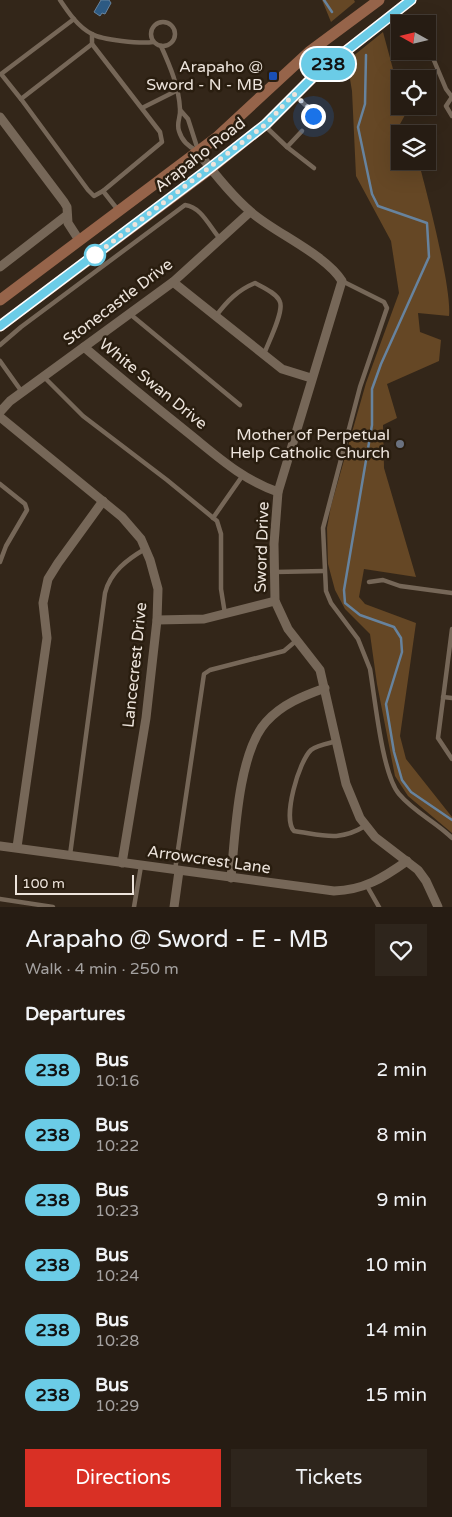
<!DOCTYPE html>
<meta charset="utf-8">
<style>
:root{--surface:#261c13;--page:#2e251c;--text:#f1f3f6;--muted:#a4a1a0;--line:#423a33;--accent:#d93025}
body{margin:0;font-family:"Varela Round",sans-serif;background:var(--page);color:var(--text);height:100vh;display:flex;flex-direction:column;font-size:19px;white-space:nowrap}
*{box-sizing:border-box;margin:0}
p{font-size:16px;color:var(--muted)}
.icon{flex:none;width:28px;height:28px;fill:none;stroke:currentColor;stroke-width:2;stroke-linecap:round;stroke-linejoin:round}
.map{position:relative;height:907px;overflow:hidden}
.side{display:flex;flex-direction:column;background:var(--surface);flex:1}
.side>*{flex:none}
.badge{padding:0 10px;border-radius:16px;font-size:18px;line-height:32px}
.needle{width:32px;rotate:278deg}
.tools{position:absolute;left:391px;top:15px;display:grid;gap:10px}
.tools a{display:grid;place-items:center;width:45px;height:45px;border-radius:0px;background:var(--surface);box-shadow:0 5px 20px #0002,0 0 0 1px var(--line);font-size:25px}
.scale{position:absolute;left:15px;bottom:12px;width:119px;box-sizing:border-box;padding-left:5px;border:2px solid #ede4dc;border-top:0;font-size:14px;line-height:18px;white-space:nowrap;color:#ede4dc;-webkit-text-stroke:4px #291d0f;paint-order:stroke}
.you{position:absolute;width:25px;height:25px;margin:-12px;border:4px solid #fff;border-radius:50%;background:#1a73e8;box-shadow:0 0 0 8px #1a73e833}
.map>.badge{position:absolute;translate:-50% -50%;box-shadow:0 0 0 2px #fff}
h2{padding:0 25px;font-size:19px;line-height:45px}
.round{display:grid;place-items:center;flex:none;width:52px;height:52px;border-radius:0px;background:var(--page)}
.summary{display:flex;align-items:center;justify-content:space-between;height:85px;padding:0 25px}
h1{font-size:24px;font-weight:600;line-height:38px}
.primary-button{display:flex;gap:10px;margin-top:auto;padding:10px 25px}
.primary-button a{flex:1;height:58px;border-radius:0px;background:var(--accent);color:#fff;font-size:20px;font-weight:600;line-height:58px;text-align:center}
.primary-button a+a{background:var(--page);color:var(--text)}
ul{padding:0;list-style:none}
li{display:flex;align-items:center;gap:15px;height:65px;padding:0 25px}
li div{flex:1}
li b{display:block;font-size:19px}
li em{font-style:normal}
li .badge{min-width:55px;font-weight:700;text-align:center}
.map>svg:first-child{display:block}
.green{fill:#654725}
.water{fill:#2d5a83;stroke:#67839e}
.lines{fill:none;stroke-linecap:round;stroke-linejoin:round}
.stream{stroke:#67839e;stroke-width:2.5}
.lane{stroke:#766758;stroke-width:4.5}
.street{stroke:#766758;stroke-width:9}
.secondary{stroke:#96644a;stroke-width:11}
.line-casing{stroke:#fff;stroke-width:11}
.line{stroke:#6bcce7;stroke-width:8}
.walk{stroke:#ede4dc;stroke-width:5;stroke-dasharray:0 9}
.transit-dot{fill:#1a4fb4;stroke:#291d0f;stroke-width:2}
.stop-dot{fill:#fff;stroke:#6bcce7;stroke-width:2.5}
.worship-dot{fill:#6b7280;stroke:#291d0f;stroke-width:2}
.labels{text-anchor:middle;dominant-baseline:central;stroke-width:5;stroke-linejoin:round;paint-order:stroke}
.poi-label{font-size:16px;fill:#ede4dc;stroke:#291d0f;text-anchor:end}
.street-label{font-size:16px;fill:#ede4dc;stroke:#291d0f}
</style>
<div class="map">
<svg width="452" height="907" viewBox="0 0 452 907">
<rect width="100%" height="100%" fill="#332619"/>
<!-- green -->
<g class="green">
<path d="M322 0H354L355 2 331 22Z"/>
<path d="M383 32 400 95V106H403L405 115 394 135 400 154V161H408L421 171C429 201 452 291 449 316L418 313 420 332 441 340 439 361 387 384 397 418 383 425 384 468 416 577 364 569 359 597 365 604 416 623 400 736 406 759 452 817V833L408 796 395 776 377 684 370 634 345 609 335 590 328 564 327 528 331 506 366 383 399 293 391 241 356 176 352 91 347 61Z"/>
</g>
<!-- water -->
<path class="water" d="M101 0H109L111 3 105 14 102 13 100 16 94 12Z"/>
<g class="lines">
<!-- stream -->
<g class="stream">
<path d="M324 0 332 12"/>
<path d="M366 55 365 104 358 127 372 194 378 206 427 223 429 257 381 364 372 389V425L344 590 345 603 360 615 394 627 401 638 402 652 386 704 394 752 402 780 411 792 452 820"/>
</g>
<!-- lane -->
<g class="lane">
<path d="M60 0C68 12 78 27 92 34 102 40 141 44 153 42"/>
<path d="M74 19 1 74 21 99 92 44V34"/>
<circle cx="163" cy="34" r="12"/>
<path d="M161 46C170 66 179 87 180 109 181 118 176 122 179 131 182 141 188 146 197 151"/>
<path d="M430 51 446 89 452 97"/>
<path d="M294 95 312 111 313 116 309 122"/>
<path d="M452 97 446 106 452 116"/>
<path d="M21 99 88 190 94 196 103 191 162 142 160 132 92 44"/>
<path d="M142 108 176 91"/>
<path d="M181 111 188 119 198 150"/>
<path d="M265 126 287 147 302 131"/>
<path d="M287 147 314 168"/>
<path d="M103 191 118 210"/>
<path d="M342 281 384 302 387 308 360 387 323 528 326 591 331 603 358 639 370 669C375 698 382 774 399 794 414 812 436 822 452 838"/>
<path d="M130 314 240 405"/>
<path d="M216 316C227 301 238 290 255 283 262 287 277 293 280 302 284 312 268 343 264 354"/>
<path d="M0 345 21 327 185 205C202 207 210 228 221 240"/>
<path d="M0 361 22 392"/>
<path d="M43 376 83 416 167 480 217 521 221 534V589L225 614"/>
<path d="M0 484 25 504 27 510 6 546 0 562"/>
<path d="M213 518 243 475"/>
<path d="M275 572 324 571"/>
<path d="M369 582 383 580 400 586 452 593"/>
<path d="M452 629 438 738 452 759"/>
<path d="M443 697 452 698"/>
<path d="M337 741C330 743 317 745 311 750 299 761 282 818 294 831 323 835 339 842 365 826"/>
<path d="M70 855 105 593C110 572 128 559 145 549"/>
<path d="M175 870 204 674 210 670 284 651 297 640"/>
<path d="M367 886 379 907"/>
<path d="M0 899 53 907"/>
<path d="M134 907 141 866"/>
</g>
<!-- street -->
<g class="street">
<path d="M0 117 64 202 67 207 68 223 79 240"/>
<path d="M198 152C213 172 231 195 251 212 275 233 325 254 342 281L278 492 274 544 275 601 288 629 320 670 346 784 360 818 375 837 418 870 426 881 438 907"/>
<path d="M0 267 67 215"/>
<path d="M173 282 282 369 311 378"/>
<path d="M84 347C118 376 152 404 187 432 217 456 241 479 278 492"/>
<path d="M0 412 10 401 173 282 250 212"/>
<path d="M0 417 122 517 141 539 150 560 158 589 157 620 146 718 122 863"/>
<path d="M157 620 204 619 275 601"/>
<path d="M0 846 334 891C364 890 383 878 407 861"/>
<path d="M17 847 47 638 43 603 48 579 58 563 103 501"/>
<path d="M231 878C235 836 238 753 266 722 282 704 303 696 325 688"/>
<path d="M174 907 179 871"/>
</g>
<!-- secondary -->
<g class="secondary">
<path d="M0 300 216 138 309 52 379 0"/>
<path d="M0 326 210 169 266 124 314 76 411 0"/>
</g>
</g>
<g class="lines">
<!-- line casing -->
<g class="line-casing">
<path id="line" d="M0 326 210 168 266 124 314 76 411 0"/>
</g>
<!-- line -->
<use href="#line" class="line"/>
<!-- walk -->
<path class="walk" d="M95 255 90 259 266 124 294 94 312 111 313 116"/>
</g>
<!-- markers -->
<rect class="transit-dot" x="268" y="71" width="10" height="10" rx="2.5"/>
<circle class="stop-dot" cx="95" cy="255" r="10"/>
<circle class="worship-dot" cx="400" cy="444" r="5"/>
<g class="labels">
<!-- poi labels -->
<g class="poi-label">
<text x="263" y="67">Arapaho @<tspan x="263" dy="18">Sword - N - MB</tspan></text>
<text x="390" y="435">Mother of Perpetual<tspan x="390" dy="18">Help Catholic Church</tspan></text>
</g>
<!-- street labels -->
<g class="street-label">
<text transform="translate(200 155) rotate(-38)">Arapaho Road</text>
<text transform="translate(118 302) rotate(-37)">Stonecastle Drive</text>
<text transform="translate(153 384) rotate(39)">White Swan Drive</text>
<text transform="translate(262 547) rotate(-88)">Sword Drive</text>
<text transform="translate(135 665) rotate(-84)">Lancecrest Drive</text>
<text transform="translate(209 860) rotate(8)">Arrowcrest Lane</text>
</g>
</g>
</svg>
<div class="tools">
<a><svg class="needle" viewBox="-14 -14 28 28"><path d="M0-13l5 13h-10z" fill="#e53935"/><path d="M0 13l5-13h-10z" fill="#a4a1a0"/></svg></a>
<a><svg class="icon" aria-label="locate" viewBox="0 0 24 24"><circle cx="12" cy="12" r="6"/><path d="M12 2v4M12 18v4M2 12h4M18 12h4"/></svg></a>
<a><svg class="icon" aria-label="layers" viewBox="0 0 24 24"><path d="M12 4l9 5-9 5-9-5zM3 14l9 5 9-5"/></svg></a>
</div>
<div class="scale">100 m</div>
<div class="you" style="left:313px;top:116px"></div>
<b class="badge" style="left:328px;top:64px;background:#6bcce7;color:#111">238</b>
</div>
<section class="side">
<div class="summary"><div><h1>Arapaho @ Sword - E - MB</h1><p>Walk · 4 min · 250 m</p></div><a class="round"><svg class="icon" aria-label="heart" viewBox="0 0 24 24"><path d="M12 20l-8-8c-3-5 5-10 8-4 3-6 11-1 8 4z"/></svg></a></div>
<h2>Departures</h2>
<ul>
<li><span class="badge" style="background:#6bcce7;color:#111">238</span><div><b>Bus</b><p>10:16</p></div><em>2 min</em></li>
<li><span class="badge" style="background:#6bcce7;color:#111">238</span><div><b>Bus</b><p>10:22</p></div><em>8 min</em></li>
<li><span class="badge" style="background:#6bcce7;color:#111">238</span><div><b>Bus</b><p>10:23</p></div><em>9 min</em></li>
<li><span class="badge" style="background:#6bcce7;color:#111">238</span><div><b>Bus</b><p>10:24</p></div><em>10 min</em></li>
<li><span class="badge" style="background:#6bcce7;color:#111">238</span><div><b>Bus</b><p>10:28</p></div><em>14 min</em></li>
<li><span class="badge" style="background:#6bcce7;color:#111">238</span><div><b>Bus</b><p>10:29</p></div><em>15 min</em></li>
</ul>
<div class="primary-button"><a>Directions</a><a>Tickets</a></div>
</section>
